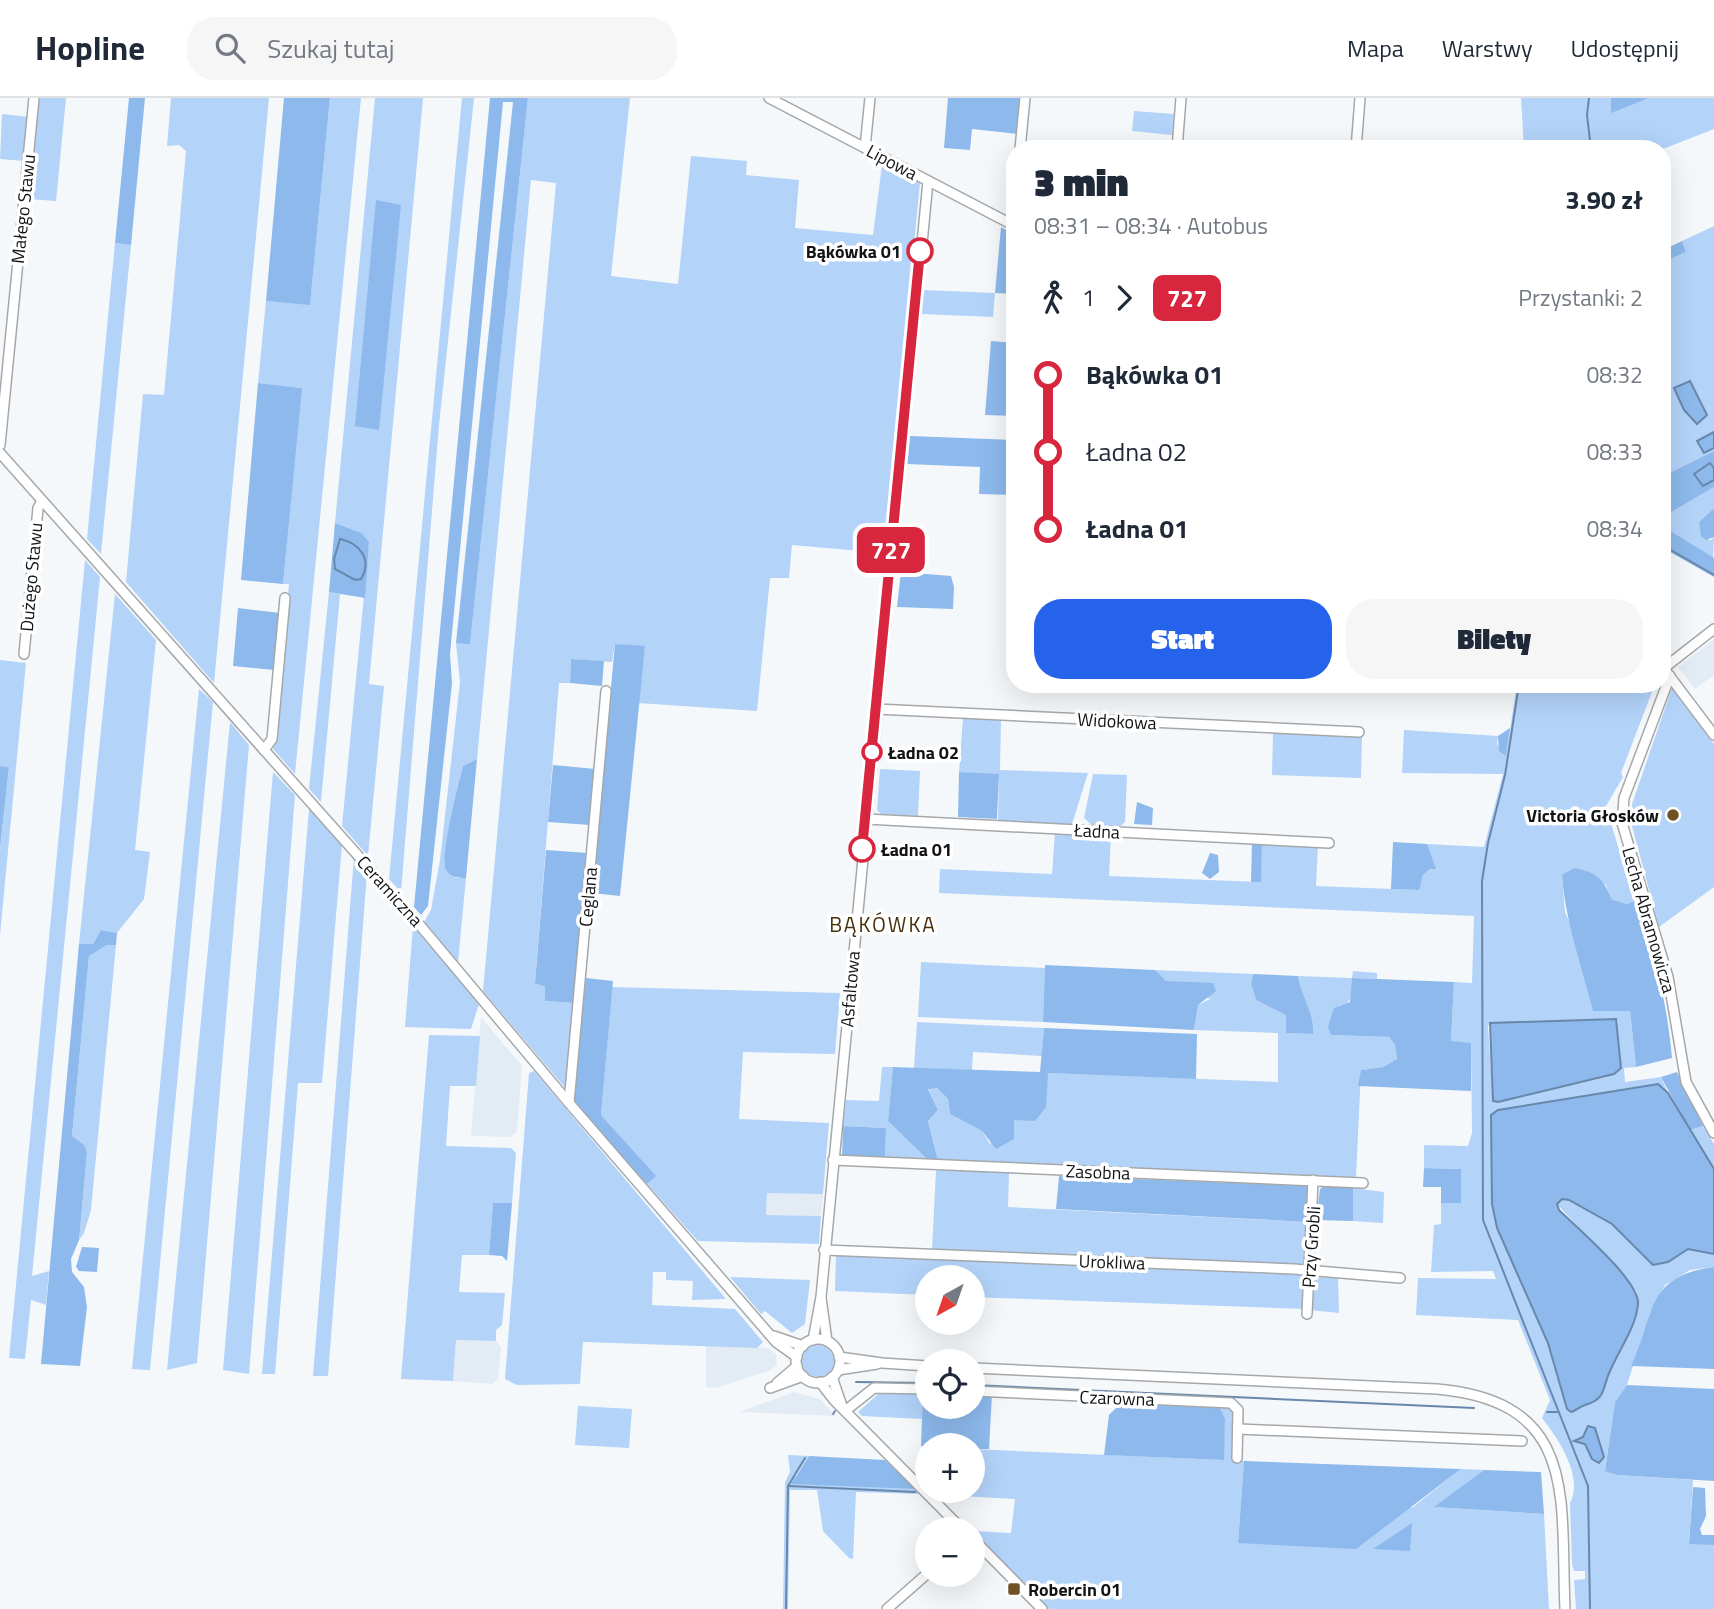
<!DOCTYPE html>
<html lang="pl">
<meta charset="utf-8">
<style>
:root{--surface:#fff;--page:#f6f6f7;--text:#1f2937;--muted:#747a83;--line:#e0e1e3;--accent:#2563eb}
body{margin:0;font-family:"Titillium Web",sans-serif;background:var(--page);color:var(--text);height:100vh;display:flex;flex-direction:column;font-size:26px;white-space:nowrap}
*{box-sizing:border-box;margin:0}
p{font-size:23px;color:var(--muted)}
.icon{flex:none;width:38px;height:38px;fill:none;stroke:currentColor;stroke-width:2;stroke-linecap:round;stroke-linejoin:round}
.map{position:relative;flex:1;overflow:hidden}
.panel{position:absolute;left:1006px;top:42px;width:665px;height:553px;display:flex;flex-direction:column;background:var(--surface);border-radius:28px;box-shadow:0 7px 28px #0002}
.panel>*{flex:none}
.badge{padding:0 14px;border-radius:10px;font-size:24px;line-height:46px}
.needle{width:46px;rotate:220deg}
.buttons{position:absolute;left:915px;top:1167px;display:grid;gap:14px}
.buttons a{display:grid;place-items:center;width:70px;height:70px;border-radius:50%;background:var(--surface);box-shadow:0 7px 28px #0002;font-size:35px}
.map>.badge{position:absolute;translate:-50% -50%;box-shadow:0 0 0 4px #fff}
.legs{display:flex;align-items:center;gap:10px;height:77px;padding:0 28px;font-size:23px}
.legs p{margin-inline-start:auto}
.summary{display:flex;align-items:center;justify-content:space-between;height:119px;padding:0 28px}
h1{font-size:38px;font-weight:800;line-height:52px}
.cta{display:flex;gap:14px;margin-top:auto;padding:14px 28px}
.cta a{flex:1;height:80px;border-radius:28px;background:var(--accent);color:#fff;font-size:28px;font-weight:800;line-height:80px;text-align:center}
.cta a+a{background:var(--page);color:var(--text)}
ul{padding:0 28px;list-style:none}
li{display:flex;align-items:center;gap:24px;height:77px;font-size:26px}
li i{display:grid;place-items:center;width:10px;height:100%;margin:0 9px;background:currentColor}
li i::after{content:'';width:18px;height:18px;margin:-9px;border:5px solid;border-radius:50%;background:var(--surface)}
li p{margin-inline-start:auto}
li:first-child i{background:linear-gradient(#0000 50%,currentColor 0)}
li:last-child i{background:linear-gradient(currentColor 50%,#0000 0)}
header{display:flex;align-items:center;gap:42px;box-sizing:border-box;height:98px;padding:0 35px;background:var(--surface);border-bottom:2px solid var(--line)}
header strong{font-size:33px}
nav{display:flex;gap:38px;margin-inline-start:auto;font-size:24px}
.search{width:490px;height:63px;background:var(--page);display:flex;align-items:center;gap:18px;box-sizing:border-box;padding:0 24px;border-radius:28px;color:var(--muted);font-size:26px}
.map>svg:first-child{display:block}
.built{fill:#e3ecf4}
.green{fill:#b3d3f9;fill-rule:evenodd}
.forest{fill:#8db9ec}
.water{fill:#8db9ec;stroke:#6887ab;stroke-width:2}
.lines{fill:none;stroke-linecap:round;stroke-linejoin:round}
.stream{stroke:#6887ab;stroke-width:2}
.minor-casing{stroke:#a5a8ab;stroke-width:12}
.minor{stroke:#fff;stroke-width:9}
.line-1-casing{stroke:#fff;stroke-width:16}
.line-1{stroke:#d7263d;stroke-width:10}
.stop-1-dot{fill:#fff;stroke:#d7263d;stroke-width:3.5}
.poi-dot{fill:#705126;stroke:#fff;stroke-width:2.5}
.labels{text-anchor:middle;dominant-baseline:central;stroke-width:7;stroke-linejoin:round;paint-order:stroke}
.street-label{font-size:18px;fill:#121314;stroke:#fff}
.stop-label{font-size:18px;font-weight:bold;fill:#121314;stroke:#fff;text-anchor:start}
.poi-label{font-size:18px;font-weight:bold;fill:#121314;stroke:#fff;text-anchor:end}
.quarter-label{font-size:21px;letter-spacing:2px;fill:#48300d;stroke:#fff}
</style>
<header>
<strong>Hopline</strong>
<div class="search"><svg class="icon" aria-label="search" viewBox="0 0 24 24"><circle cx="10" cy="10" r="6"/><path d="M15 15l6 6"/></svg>Szukaj tutaj</div>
<nav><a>Mapa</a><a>Warstwy</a><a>Udostępnij</a></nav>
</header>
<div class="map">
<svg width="1714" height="1511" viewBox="0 0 1714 1511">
<rect width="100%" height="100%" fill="#f5f8fb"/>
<!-- built -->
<g class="built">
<path d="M1714 541V577L1695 591 1678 569Z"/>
<path d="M481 919 522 968 517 1034 511 1039 471 1038Z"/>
<path d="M767 1094 823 1096 821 1118 766 1117Z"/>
<path d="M456 1242 496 1243 501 1249 498 1281 492 1286 453 1283Z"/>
<path d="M706 1248 768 1250 776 1256 777 1267 769 1273 716 1290 706 1289Z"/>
<path d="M794 1294 820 1301 836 1318 739 1314Z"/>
</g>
<!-- green -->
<g class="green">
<path d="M37 0H66L56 103 28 101Z"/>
<path d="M171 0H269L214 585 126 484 143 296 164 297 186 53 179 47 167 48Z"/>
<path d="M330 0H361L295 676 273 651 289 486H283L301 290 258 285 266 203 310 206Z"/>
<path d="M375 0H423L369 586 384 588 368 758 342 728 369 444 362 435 335 425Z"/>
<path d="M462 0H474L439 327 401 794 389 781Z"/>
<path d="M528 0H630L611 178 678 186 691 58 747 63 746 77 799 82 795 130 873 137 882 67 920 85 884 455 792 447 789 480H770L757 613 638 605 645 549 615 546 612 564 571 561 570 585H559L535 884 545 889V903L574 905 567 992 483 893 556 85 531 82 477 661 463 668 447 741V773L456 780H466L458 864 424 824 431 812 440 762 460 584 456 545H470Z"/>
<path d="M1521 0H1611V14L1649 0H1714V31L1663 51H1524Z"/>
<path d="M1134 13 1174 16 1172 37 1132 33Z"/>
<path d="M2 16 29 19 24 63 0 61Z"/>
<path d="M1714 128V353L1663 378V164L1686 154 1682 143Z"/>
<path d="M115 145 131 147 101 456 87 441Z"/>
<path d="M923 192 995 195 993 219 921 216Z"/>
<path d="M1714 389V410L1699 424 1710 443 1714 439 1713 460 1669 432 1663 419Z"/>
<path d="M85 462 100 479 32 1178 49 1173 46 1207 31 1202 25 1261 9 1260Z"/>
<path d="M329 494 340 496 321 704 309 691Z"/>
<path d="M115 496 156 542 135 752 150 754 144 801 117 835 101 832 93 846H79Z"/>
<path d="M0 562 26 565 0 837V752L9 669 0 668Z"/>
<path d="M1517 586H1655L1621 675 1623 679 1606 708 1634 803 1627 806 1612 803 1606 787 1574 770 1562 778 1565 814 1574 835 1630 913 1636 969 1624 970 1625 984 1661 979 1668 995 1663 989 1491 1017 1492 1078 1497 1130 1548 1245 1571 1313 1602 1298 1607 1278 1635 1221 1637 1194 1557 1106 1562 1101 1569 1102 1612 1126 1653 1167 1668 1164 1688 1151 1714 1156V1169L1690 1172 1665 1187 1650 1214 1627 1287 1615 1304 1605 1372 1617 1377 1693 1382 1689 1445 1714 1447V1511H1576L1574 1482 1585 1481V1473H1574L1572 1466 1570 1405C1584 1379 1558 1340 1542 1320L1550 1302 1518 1222 1416 1217 1418 1180 1496 1181 1493 1173 1431 1174 1434 1127 1441 1126V1105H1461V1071L1424 1070V1047L1468 1048 1472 1035 1471 945 1451 944 1454 884 1472 885 1474 818 939 795 940 771 1052 776 1055 733 1111 736 1109 778 1260 784 1262 744 1318 747 1316 788 1418 792 1423 777 1430 771H1435L1427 746 1484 749 1503 676 1402 675 1404 632 1498 638 1497 646 1506 657ZM1616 921 1607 979 1498 1004 1493 1003 1488 928 1490 925Z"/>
<path d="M1672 590 1714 646V789L1659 829 1632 728V706Z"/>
<path d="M199 591 213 604 150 1272 132 1271Z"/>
<path d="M963 620 1001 621 1000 672 1088 675 1072 726 1067 728 998 724 999 677 959 674Z"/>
<path d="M230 624 249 647 197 1265 167 1272Z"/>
<path d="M1273 635 1362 639 1361 680 1272 677Z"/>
<path d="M880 671 920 673 918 718 881 716 877 712Z"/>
<path d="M273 674 295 697 249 1276 223 1272Z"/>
<path d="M1093 676 1127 677 1125 724 1116 732 1094 729 1084 720Z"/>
<path d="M309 711 342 746 322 985H298L275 1276H262Z"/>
<path d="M354 759 367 775 328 1278H313Z"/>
<path d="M413 828 479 906 471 931 405 929Z"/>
<path d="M107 847H116L91 1112 84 1135 79 1142 87 1055 72 1038 89 858Z"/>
<path d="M921 864 1045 870 1043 924 918 919Z"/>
<path d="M1155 872 1253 876 1251 886 1256 902 1287 917V935L1312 936C1311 915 1301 899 1298 878L1352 880 1353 873 1377 875V881L1353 880 1352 898 1346 907H1340L1331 937 1389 939 1395 947 1397 961 1383 969 1361 972 1356 1079 938 1063 928 1023 938 1012 928 990H937L948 1001 950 1016 982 1033 990 1046 1014 1022 1048 975 1278 984V935L1194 932 1198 907 1210 901 1177 885 1162 882Z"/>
<path d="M612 889 840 895 835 956 743 954 739 1021 829 1025 823 1096 767 1095 766 1117 821 1118 819 1146 698 1143 647 1086 655 1078 601 1017Z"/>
<path d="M917 924 1044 930 1042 958 973 954 972 972 914 970Z"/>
<path d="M429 937 480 938 476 988H450L446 1048 511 1050 516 1055 512 1105 493 1106 489 1157H462L459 1194 505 1195 502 1227 496 1232V1243L456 1242 453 1283 401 1281Z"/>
<path d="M882 969H893L888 1023 929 1063 885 1061 886 1030 843 1028 846 1002 879 1003Z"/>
<path d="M534 973 726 1201 692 1202 693 1183 666 1182V1174H653L652 1207 735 1211 763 1244 757 1250 583 1244 580 1286 517 1287 505 1281 529 975Z"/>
<path d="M1703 1028 1714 1046V1071L1690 1032Z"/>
<path d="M939 1072 1009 1075 1008 1109 1309 1124 1306 1167 1303 1170 932 1152 936 1073Z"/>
<path d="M1353 1090 1384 1094 1383 1125 1353 1123Z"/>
<path d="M836 1155 1303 1175 1304 1211 973 1199V1180H928L927 1197 835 1193Z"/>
<path d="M730 1179 810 1182 805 1226 792 1235 765 1213 761 1216Z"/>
<path d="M1314 1179 1338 1180 1339 1215 1310 1212Z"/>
<circle cx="818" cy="1263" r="16"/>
<path d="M923 1293 922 1321 862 1318 858 1314 878 1296Z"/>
<path d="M1218 1306 1231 1307 1236 1313 1235 1362 1244 1363 1238 1445 1413 1409 1461 1371 1484 1372 1435 1409 1544 1416 1549 1511H1049L973 1436V1433L1011 1435 1015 1401 940 1397 936 1393H973V1351L1223 1362 1225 1320Z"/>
<path d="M578 1308 632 1311 629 1350 575 1347Z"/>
<path d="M788 1357 809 1358 795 1378 916 1391 920 1396 856 1394 853 1461 849 1460 823 1433 817 1392H790L788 1511H783L785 1384 790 1374Z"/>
</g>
<!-- forest -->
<g class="forest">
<path d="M129 0H145L131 147 115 145Z"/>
<path d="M284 0H330L310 207 266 203Z"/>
<path d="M490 0H528L470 546 456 545 513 4H503L450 556 452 585 428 808 421 817 414 809Z"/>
<path d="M948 0H1021L1018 36 972 31 970 52 944 50Z"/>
<path d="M1611 0H1649L1611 15Z"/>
<path d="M376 102 401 107 379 332 355 328Z"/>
<path d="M1001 129 1015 137V196L995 195Z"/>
<path d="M1682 143 1686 154 1663 164V152Z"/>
<path d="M991 243 1015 245V318L985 317Z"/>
<path d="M258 285 302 290 283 486 241 482Z"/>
<path d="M910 338 1015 342V397L979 396 980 369 907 366Z"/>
<path d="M1714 353V389L1663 419 1669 432 1714 460V479L1663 450V378Z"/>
<path d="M1714 410V439L1706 442 1701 438 1699 424Z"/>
<path d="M335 425 362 435 369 444 365 500 329 494Z"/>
<path d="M901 474 951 478 954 489 953 511 897 509Z"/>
<path d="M238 510 280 515 274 572 233 568Z"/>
<path d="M615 546 645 548 620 798 592 795Z"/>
<path d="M571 561 604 563 602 588 570 585Z"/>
<path d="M1510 630 1506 658 1499 653 1498 638Z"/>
<path d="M477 661 466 780C458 780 450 779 446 772 439 760 459 685 463 668Z"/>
<path d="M553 667 595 671 590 727 548 724Z"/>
<path d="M0 668 9 669 0 751Z"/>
<path d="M959 674 999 676 997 721 958 719Z"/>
<path d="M1137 704 1153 710 1152 727 1134 726Z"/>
<path d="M1252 744H1262L1261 784H1251Z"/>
<path d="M1393 744 1427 746 1436 771H1430L1423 777 1419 792 1391 791Z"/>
<path d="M546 752 588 755 574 905 545 903V889L535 885Z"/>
<path d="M1210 755 1218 757 1219 774 1210 781 1202 775Z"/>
<path d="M1574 770C1596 774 1604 781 1612 802L1627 806 1634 803C1655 843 1668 915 1672 960L1636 969 1630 913H1593C1582 868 1565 823 1562 777Z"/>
<path d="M101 832 117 835 116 847H107L89 858 72 1038 84 1047 87 1055 79 1142 71 1161 72 1174 84 1189 87 1209 80 1268 41 1266 79 846H93Z"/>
<path d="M1045 867 1155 872 1166 883 1213 885 1216 893 1198 907 1194 932 1043 924Z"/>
<path d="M1253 876 1298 878C1301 899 1314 913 1313 936L1286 935V917L1256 902 1251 886Z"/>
<path d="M586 880 613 883 601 1017 656 1078 647 1086 573 1005Z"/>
<path d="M1352 880 1454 884 1451 943 1471 945V993L1358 988 1361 972 1383 969 1397 961 1395 947 1389 939 1331 937 1328 929 1334 910 1350 904Z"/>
<path d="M1044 930 1197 936 1196 981 1048 975 1046 1009 1035 1023 1014 1022V1041L996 1051 982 1033 950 1016 948 1001 937 990 928 991 938 1012 928 1023 938 1063H929L888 1023 893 969 1040 974Z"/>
<path d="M1677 974 1703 1028 1690 1032 1661 979Z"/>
<path d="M843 1028 886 1030 885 1061 842 1059Z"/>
<path d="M1424 1070 1461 1071V1105H1441V1089H1423Z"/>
<path d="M1059 1078 1310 1088 1309 1124 1056 1111Z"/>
<path d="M1328 1085 1353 1090V1123L1316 1122 1320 1091Z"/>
<path d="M493 1105H512L507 1163 502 1158 489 1157Z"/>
<path d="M82 1149 99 1150 97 1174 79 1173 76 1169Z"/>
<path d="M1714 1169V1271L1631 1268C1655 1218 1644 1178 1714 1169Z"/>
<path d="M1627 1287 1714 1291V1383L1617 1377 1605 1373 1615 1304Z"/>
<path d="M923 1293 927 1294 928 1309H973V1296H992L989 1351H973V1348H921Z"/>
<path d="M1124 1302 1218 1306 1225 1320 1224 1362 1104 1357 1109 1317Z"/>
<path d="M809 1358 885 1362 916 1391 791 1386Z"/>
<path d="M1244 1363 1461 1371 1356 1451 1238 1445Z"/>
<path d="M1484 1372 1541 1374 1544 1416 1434 1409Z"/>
<path d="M1693 1389 1705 1390 1706 1418 1700 1431 1702 1437H1714V1447L1689 1446Z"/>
<path d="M1412 1425 1410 1453 1373 1451Z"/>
</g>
<!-- water -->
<g class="water">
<path d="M1690 283 1707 317 1697 326 1684 312 1674 290Z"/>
<path d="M1714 334V350L1704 355 1697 343Z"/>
<path d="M1710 365 1714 370V382L1703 388 1694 376Z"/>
<path d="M340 441C359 445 373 461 361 481L355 482 335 471 334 461Z"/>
<path d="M1616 921 1621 970 1614 976 1498 1004 1493 1003 1490 925Z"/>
<path d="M1658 986 1668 995 1714 1071V1156L1688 1151 1668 1164 1653 1167 1612 1126 1569 1102 1562 1101 1557 1106 1559 1112C1576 1129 1640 1183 1638 1206 1636 1229 1620 1250 1611 1271 1601 1290 1608 1300 1585 1307 1579 1309 1576 1313 1571 1314L1567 1311 1548 1245 1497 1130 1492 1106 1491 1017 1498 1012Z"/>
<path d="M1588 1328 1595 1330 1604 1359 1599 1365 1592 1361 1585 1346 1574 1343 1583 1339Z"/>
</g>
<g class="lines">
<!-- stream -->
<g class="stream">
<path d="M1589 0 1587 17 1591 51"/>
<path d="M1662 447 1714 477"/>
<path d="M1519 586 1505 677 1488 745 1482 783 1483 1122 1588 1388 1590 1511"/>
<path d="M856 1284 928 1285"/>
<path d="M973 1287 1474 1310"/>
<path d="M1547 1314H1557"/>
<path d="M833 1316 835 1313"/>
<path d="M789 1388 915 1394"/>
<path d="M786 1511 788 1388 805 1360"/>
</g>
<!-- minor casing -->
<g class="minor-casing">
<g id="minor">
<path d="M769 0 1015 128"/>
<path d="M865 50 870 0"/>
<path d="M1020 51 1025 0"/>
<path d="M1177 51 1181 0"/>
<path d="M1356 51 1360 0"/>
<path d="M1014 127 1015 112"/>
<path d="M0 347 34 0"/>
<path d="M0 355 418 825 569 1005 776 1244 797 1259"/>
<path d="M24 556 38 410 42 403"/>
<path d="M1662 568 1714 637"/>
<path d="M1664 570 1714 531"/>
<path d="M1670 578 1624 700 1622 725 1668 879 1686 984 1714 1035"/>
<path d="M876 611 1359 634"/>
<path d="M264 652 272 641 285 500"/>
<path d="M866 721 1329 745"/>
<path d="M569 1005 606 593"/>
<path d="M833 1062 1363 1085"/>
<path d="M824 1152 1294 1171 1400 1180"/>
<path d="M821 1200 827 1243"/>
<path d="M1307 1216 1313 1082"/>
<path d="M774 1238 803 1248"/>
<circle cx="818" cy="1263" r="22"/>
<path d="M813 1242 821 1199 928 83"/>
<path d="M839 1259 882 1265 928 1268"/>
<path d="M973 1270 1437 1291C1580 1304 1560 1401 1565 1511"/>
<path d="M838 1272 877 1266"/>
<path d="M832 1279 842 1308"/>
<path d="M820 1284 834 1302 963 1432"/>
<path d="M777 1285 797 1268"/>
<path d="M770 1290 803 1278"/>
<path d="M973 1293 1231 1305 1238 1312 1237 1360"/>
<path d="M845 1313 874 1290 928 1291"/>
<path d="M1239 1331 1522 1343"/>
<path d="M973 1441 1042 1511"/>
<path d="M887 1511 928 1475"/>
</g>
</g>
<!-- minor -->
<use href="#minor" class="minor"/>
</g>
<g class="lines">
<!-- line-1 casing -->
<g class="line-1-casing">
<path id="line-1" d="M862 751 920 153"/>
</g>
<!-- line-1 -->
<use href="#line-1" class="line-1"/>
</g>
<!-- markers -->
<g class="stop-1-dot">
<circle cx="920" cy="153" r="12"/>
<circle cx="872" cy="654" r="9"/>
<circle cx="862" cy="751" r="12"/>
</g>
<g class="poi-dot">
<circle cx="1673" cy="717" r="7"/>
<rect x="1007" y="1484" width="14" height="14" rx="3.5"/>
</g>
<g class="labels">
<!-- street labels -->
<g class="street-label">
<text transform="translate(892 64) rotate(28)">Lipowa</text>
<text transform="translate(23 111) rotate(-84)">Małego Stawu</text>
<text transform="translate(31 479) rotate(-85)">Dużego Stawu</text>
<text transform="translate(1117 623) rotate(3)">Widokowa</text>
<text transform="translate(1097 733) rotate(3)">Ładna</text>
<text transform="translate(390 793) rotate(48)">Ceramiczna</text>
<text transform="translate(588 799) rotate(-85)">Ceglana</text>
<text transform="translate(1649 822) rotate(74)">Lecha Abramowicza</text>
<text transform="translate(850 891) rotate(-85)">Asfaltowa</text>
<text transform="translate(1098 1074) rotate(2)">Zasobna</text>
<text transform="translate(1311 1149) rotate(-86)">Przy Grobli</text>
<text transform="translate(1112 1164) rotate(2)">Urokliwa</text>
<text transform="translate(1117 1300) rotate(2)">Czarowna</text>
</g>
<!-- stop labels -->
<g class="stop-label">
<text x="901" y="153" text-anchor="end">Bąkówka 01</text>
<text x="888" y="654">Ładna 02</text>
<text x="881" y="751">Ładna 01</text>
</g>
<!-- poi labels -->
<g class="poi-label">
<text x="1659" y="717">Victoria Głosków</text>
<text x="1028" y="1491" text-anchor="start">Robercin 01</text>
</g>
<!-- quarter labels -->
<g class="quarter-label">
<text x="883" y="826">BĄKÓWKA</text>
</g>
</g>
</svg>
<div class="buttons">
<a><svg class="needle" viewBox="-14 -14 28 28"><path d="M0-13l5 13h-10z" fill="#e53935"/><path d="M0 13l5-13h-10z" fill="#747a83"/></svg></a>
<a><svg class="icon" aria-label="locate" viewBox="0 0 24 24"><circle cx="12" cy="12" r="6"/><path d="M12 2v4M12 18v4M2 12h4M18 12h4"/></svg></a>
<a>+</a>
<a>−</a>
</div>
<b class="badge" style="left:891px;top:452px;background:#d7263d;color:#fff">727</b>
<section class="panel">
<div class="summary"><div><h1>3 min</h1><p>08:31 – 08:34 · Autobus</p></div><b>3.90 zł</b></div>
<div class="legs"><svg class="icon" aria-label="walk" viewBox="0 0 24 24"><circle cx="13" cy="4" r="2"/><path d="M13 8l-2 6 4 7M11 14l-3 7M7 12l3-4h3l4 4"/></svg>1<svg class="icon" aria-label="forward" viewBox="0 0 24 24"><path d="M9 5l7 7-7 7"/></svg><b class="badge" style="background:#d7263d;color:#fff">727</b><p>Przystanki: 2</p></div>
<ul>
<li><i style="color:#d7263d"></i><b>Bąkówka 01</b><p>08:32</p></li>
<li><i style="color:#d7263d"></i><span>Ładna 02</span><p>08:33</p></li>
<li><i style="color:#d7263d"></i><b>Ładna 01</b><p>08:34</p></li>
</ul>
<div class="cta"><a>Start</a><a>Bilety</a></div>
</section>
</div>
